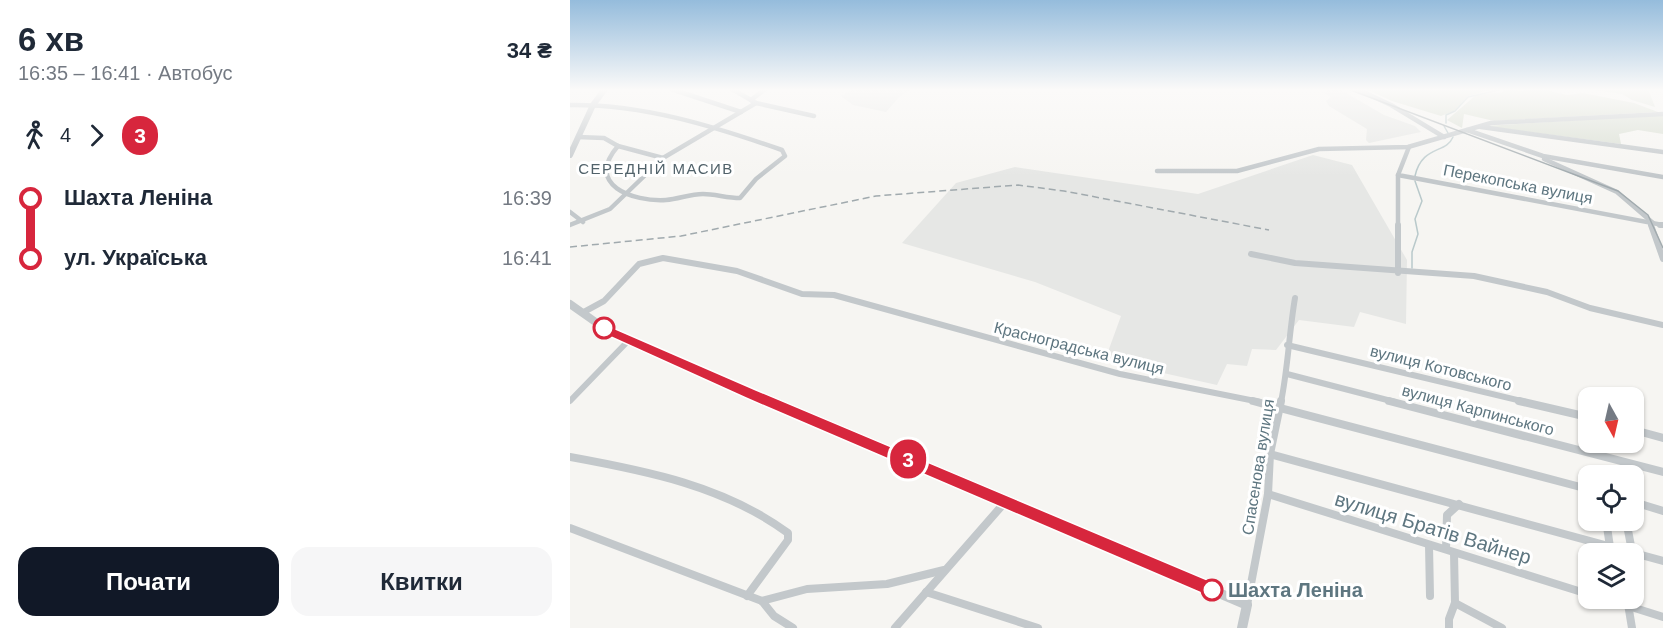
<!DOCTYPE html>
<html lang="uk">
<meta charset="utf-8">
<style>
:root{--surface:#fff;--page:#f6f6f7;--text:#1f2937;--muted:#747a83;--accent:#111827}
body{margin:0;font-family:Helvetica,sans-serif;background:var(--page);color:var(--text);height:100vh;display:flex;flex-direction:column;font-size:22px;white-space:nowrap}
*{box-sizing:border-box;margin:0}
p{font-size:20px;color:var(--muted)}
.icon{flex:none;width:33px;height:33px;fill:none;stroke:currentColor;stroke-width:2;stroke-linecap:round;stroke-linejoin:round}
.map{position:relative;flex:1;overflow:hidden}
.side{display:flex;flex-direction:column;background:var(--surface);width:570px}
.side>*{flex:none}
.badge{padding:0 12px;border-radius:20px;font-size:21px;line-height:39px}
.needle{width:39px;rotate:172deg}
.tools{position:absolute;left:1008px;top:387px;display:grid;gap:12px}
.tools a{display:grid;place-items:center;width:66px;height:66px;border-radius:12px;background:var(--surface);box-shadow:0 2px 4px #0004;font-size:30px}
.map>.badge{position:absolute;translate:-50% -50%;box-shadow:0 0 0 3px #fff}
.legs{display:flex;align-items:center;gap:9px;height:66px;padding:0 18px;font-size:20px}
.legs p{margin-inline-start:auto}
.head{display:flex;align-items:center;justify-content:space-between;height:102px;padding:0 18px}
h1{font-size:33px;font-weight:700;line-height:45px}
.button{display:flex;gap:12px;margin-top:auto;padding:12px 18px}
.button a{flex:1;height:69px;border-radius:18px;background:var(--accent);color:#fff;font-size:24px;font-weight:700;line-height:69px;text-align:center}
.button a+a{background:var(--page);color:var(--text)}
ul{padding:0 18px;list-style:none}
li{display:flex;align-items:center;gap:21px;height:60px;font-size:22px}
li i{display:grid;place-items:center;width:9px;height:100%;margin:0 8px;background:currentColor}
li i::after{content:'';width:15px;height:15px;margin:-8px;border:4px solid;border-radius:50%;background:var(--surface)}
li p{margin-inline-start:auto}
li:first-child i{background:linear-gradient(#0000 50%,currentColor 0)}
li:last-child i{background:linear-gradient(currentColor 50%,#0000 0)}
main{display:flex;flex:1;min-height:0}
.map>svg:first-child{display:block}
.built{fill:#e6e7e5}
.green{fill:#d8ded2}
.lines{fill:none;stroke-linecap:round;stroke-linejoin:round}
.stream{stroke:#b9c9cb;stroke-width:1.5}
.minor-far2{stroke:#c3c8cb;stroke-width:4.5}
.minor-far1{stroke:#c3c8cb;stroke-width:6}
.minor{stroke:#c3c8cb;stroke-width:8}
.tertiary-far2{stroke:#c3c8cb;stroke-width:6}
.tertiary-far1{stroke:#c3c8cb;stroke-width:8}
.tertiary{stroke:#c3c8cb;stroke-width:10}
.tram{stroke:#a1aaae;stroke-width:1.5}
.rail{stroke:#a1aaae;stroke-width:1.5;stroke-dasharray:7 4;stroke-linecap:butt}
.line-1{fill:#d7263d;stroke:#fff;stroke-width:1.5}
.stop-1-dot{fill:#fff;stroke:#d7263d;stroke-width:3}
.labels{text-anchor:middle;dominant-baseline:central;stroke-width:6;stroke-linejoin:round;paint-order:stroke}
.far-neighbourhood-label{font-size:15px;letter-spacing:1.5px;fill:#51626a;stroke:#fff}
.street-label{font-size:16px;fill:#5e7680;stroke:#fff}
.near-street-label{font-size:20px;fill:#5e7680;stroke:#fff}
.near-stop-label{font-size:20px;font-weight:bold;fill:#5e7680;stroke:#fff;text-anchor:start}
</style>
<main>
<section class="side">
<div class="head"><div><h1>6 хв</h1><p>16:35 – 16:41 · Автобус</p></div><b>34 ₴</b></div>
<div class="legs"><svg class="icon" aria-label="walk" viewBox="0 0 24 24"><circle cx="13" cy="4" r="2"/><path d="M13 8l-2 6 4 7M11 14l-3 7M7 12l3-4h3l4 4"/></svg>4<svg class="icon" aria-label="forward" viewBox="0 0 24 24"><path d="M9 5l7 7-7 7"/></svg><b class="badge" style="background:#d7263d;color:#fff">3</b></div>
<ul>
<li><i style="color:#d7263d"></i><b>Шахта Леніна</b><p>16:39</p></li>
<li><i style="color:#d7263d"></i><b>ул. Україська</b><p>16:41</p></li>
</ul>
<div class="button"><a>Почати</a><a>Квитки</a></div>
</section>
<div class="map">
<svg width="1093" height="628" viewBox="0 0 1093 628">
<rect width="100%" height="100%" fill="#f6f5f2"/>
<!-- built -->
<g class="built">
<path d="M283 89H342L329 97 316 112 283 105 271 96Z"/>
<path d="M764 89H769L814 115 845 126 851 132 799 143 796 140 797 129 759 106 756 101 761 97 753 92Z"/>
<path d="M743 155 782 165 837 260 836 324 790 312 784 327 729 320 706 350 682 349 677 366 657 364 647 385 535 360 551 316 465 282 332 243 386 183 445 167 628 194Z"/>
</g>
<!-- green -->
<g class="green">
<path d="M796 89H923L898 96 884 111 871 116 822 101Z"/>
<path d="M934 89 951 91 972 89 997 95 1013 93 1064 103 1088 112 924 121 894 114 892 128 877 120 906 95 933 92Z"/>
<path d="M1016 89H1078L1085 107 1062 100 1052 94Z"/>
<path d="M1093 115V134L1068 130 1049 134 1051 144 915 126Z"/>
</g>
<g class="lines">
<!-- stream -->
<g class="stream">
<path d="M876 123V115L885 111 898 97 929 90"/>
<path d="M874 126 878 133"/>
<path d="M845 176C852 145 876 154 883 137"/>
<path d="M842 268V252L848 234 845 219 852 201 845 181"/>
</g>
<!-- minor-far2 -->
<g class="minor-far2">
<path d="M101 89 171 112"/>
<path d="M162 89 186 103 244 116"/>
<path d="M787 89 821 105 874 137"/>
<path d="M181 100 195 89"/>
<path d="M0 105C73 104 143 126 212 150L215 156 186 179 170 198C157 198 145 194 133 194 120 194 109 199 96 200 63 202 14 185 48 146"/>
<path d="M911 127 1093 152"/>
<path d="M897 130 973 156 1093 177"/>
<path d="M8 137 34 138 48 146 93 158"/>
<path d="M839 147 828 175 1093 225"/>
<path d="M974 159 1047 192 1083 223"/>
<path d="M587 171H667L749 149 838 147 921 123 1093 114"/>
<path d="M828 175V226"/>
<path d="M0 212 13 222"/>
<path d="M1080 223 1081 226"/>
<path d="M0 225 40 209 93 158 186 103"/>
</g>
<!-- minor-far1 -->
<g class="minor-far1">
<path d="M828 225V273"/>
<path d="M1081 225 1093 259"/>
<path d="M1090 225H1093"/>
<path d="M681 254 725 263 904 276 977 292 1020 308 1093 325"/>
<path d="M12 313 34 301 69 264 93 258 167 271 232 294 264 295 550 374 690 402"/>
<path d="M717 345 956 402"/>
<path d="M717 374 825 402"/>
<path d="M0 401 59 340"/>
<path d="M711 402C718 368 719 333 725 298"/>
</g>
<!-- minor -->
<g class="minor">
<path d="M683 401 1018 489"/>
<path d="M819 401 1093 472"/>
<path d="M949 401 1018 417"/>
<path d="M1064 430 1093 438"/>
<path d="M700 454 1093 561"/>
<path d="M0 457C77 471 154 486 218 533V540L177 596"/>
<path d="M698 494 1018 594"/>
<path d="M1064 502 1093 511"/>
<path d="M1036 520 1040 547"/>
<path d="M1056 520 1062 551"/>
<path d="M0 528 192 601"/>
<path d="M859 545 860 596"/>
<path d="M876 549 877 515 889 504"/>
<path d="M356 592 468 628"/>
<path d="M1033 598 1093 617"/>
<path d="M1057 598 1062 628"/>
<path d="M192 601 237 589 317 584 374 570"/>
<path d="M192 601 204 616 223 628"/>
<path d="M885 603 932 628"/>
<path d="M677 605 698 494 700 454 711 401"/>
<path d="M325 628 436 501"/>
<path d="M879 628V619L885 603 884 553"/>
</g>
<!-- tertiary-far2 -->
<path class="tertiary-far2" d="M0 155 23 105 35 89"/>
<!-- tertiary-far1 -->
<path class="tertiary-far1" d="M0 304 34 328 202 402"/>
<!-- tertiary -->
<path class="tertiary" d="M198 401 677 605 672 628"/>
<!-- tram -->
<path class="tram" d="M778 89 1048 191 1078 215 1093 248"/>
<!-- rail -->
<path class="rail" d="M0 247 111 236 306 196 448 185 494 191 699 230"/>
</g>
<!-- sky -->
<linearGradient id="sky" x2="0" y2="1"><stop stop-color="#95bcdc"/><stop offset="0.51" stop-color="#fbfaf9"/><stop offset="1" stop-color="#fbfaf9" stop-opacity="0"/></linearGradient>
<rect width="1093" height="176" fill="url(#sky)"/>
<!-- line-1 -->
<path class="line-1" d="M34 324 186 390 647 584 650 590 647 595 642 598 636 595 176 398 30 332 28 328Z"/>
<!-- markers -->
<g class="stop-1-dot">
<circle cx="34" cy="328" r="10"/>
<circle cx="642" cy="590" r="10"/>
</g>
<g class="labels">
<!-- far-neighbourhood labels -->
<g class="far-neighbourhood-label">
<text x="86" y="168">СЕРЕДНІЙ МАСИВ</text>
</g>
<!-- street labels -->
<g class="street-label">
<text transform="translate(948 184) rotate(11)">Перекопська вулиця</text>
<text transform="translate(509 348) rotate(14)">Красноградська вулиця</text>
<text transform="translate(871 368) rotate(14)">вулиця Котовського</text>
<text transform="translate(908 410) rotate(15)">вулиця Карпинського</text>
<text transform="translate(688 467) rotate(-81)">Спасенова вулиця</text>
</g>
<!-- near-street labels -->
<g class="near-street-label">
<text transform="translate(863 528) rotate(17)">вулиця Братів Вайнер</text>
</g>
<!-- near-stop labels -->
<g class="near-stop-label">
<text x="658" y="590">Шахта Леніна</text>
</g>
</g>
</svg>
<div class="tools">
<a><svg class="needle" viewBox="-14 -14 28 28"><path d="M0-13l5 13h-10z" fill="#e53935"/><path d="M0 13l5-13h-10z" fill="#747a83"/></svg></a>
<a><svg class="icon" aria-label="locate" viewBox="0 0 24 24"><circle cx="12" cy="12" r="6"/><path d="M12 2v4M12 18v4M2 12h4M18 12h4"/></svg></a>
<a><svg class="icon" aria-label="layers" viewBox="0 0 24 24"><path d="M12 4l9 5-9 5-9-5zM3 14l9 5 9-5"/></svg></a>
</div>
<b class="badge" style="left:338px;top:459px;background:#d7263d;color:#fff">3</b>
</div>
</main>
